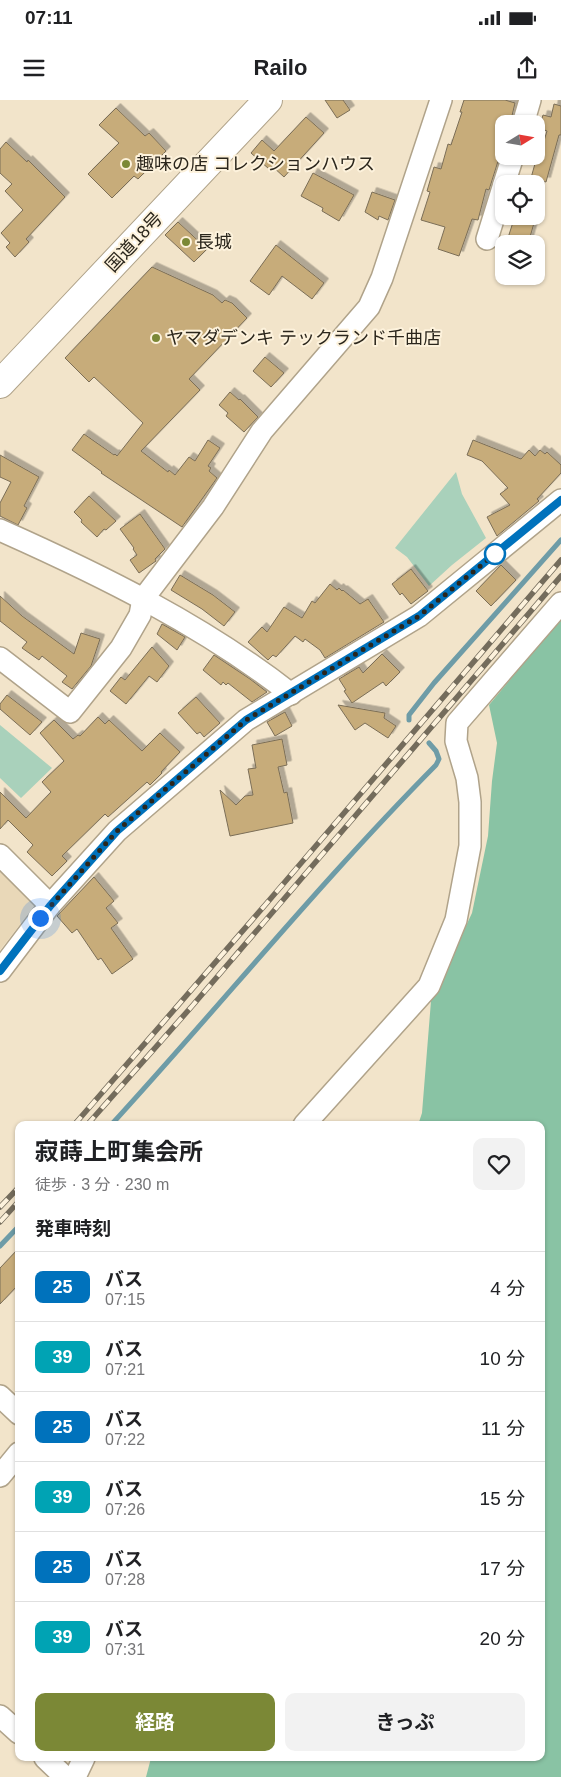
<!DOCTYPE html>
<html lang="ja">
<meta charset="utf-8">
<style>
:root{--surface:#fff;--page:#f2f2f2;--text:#202124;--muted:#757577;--line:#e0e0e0;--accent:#7b8836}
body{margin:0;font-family:Arial,"Noto Sans JP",sans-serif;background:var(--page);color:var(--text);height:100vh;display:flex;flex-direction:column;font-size:19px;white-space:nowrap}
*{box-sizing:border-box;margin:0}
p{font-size:16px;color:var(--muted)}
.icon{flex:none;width:28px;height:28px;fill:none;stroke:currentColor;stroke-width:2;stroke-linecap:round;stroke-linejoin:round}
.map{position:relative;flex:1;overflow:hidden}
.details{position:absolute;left:15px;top:1021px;width:530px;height:640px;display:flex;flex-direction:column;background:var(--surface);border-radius:10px;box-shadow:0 1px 4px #0004}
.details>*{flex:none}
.badge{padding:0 10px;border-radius:8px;font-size:18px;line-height:32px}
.needle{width:32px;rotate:79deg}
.buttons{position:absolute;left:495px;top:15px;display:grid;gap:10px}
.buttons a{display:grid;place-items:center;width:50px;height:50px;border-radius:10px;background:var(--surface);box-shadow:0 1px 4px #0004;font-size:25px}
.you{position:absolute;width:25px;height:25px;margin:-12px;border:4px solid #fff;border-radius:50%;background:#1a73e8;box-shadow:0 0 0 8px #1a73e833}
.map>.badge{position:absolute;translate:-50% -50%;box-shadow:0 0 0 2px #fff}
h2{padding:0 20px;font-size:19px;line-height:45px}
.round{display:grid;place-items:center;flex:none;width:52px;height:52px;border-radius:10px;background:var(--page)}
.summary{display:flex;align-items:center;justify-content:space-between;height:85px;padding:0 20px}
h1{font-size:24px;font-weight:700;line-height:38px}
.primary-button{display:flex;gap:10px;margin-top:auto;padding:10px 20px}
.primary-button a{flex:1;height:58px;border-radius:10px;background:var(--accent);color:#fff;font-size:20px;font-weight:700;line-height:58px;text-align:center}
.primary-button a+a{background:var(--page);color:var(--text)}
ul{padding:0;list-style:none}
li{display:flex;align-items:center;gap:15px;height:70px;padding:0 20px;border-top:1px solid var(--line)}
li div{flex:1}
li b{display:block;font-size:19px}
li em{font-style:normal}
li .badge{min-width:55px;font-weight:700;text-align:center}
.status{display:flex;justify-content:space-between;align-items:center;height:35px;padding:0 25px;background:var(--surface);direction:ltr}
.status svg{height:14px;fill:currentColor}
header{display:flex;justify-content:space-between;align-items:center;height:65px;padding:0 20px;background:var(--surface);font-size:22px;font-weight:700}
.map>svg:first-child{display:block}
.built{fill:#e9d8b8}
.green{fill:#a9d1bb}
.forest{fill:#89c3a4}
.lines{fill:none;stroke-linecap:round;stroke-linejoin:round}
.stream{stroke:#6e9ca7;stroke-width:5}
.building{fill:#c7ac7a;stroke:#7b6e57;filter:url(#shadow)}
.street-casing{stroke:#b0a38a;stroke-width:24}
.highway-casing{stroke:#b0a38a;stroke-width:30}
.street{stroke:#fff;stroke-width:21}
.highway{stroke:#fff;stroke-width:28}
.rail-casing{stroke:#746c5c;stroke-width:5.5}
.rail{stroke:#fdf2dc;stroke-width:4;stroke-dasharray:11;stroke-linecap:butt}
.line-casing{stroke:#fff;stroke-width:11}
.line{stroke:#0072bc;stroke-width:8}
.walk{stroke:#2b261c;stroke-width:5;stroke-dasharray:0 9}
.poi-dot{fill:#7b8836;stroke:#fdf2dc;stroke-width:2}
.stop-dot{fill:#fff;stroke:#0072bc;stroke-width:2.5}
.labels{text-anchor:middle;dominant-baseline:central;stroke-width:4;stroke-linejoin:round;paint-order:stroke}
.poi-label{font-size:18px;fill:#2b261c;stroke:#fdf2dc;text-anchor:start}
.street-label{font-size:18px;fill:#2b261c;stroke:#fdf2dc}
</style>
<div class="status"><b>07:11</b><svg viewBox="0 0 49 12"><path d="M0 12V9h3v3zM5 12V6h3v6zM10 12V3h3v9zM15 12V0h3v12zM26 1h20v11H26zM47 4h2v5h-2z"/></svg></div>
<header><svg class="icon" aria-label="menu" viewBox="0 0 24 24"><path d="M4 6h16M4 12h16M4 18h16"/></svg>Railo<svg class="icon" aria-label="share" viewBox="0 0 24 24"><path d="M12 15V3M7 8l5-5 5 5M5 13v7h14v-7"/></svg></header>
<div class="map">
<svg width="561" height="1677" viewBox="0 0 561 1677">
<defs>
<filter id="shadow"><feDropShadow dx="4.5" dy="-4.5" stdDeviation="0" flood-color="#0004"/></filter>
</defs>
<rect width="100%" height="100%" fill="#f2e4ca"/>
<!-- built -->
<path class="built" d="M0 762 38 801 0 850Z"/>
<!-- green -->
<g class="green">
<path d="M456 372 462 394 486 438 452 465 429 486 407 457 395 448Z"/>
<path d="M0 625 52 668 21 698 0 678Z"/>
</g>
<!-- forest -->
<path class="forest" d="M561 518V1677H146L151 1658H541V1025H418L422 1013 431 901 472 813 488 736 492 681 497 643 489 605Z"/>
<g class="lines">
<!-- stream -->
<g class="stream">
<path d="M409 620V615L434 583 561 440"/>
<path d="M111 1025C220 906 322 780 436 665L439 659 436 651 429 643"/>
<path d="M0 1146 19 1126"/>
</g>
</g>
<!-- building -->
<g class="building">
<path d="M325 0H343L350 10 337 18Z"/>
<path d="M464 0H505L515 3 510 24H504V42L489 90 486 89 478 120 472 119 459 156 438 149 445 127 421 120 430 92 427 91 434 67 441 69 448 44 451 45 462 12H460Z"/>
<path d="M554 4 561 6V35H559L546 82 531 78 536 60H538L547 31 539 28 543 15 551 17Z"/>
<path d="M116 8 145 36 149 33 166 51 138 79 134 76 112 98 88 74 119 43 99 25Z"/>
<path d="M306 17 324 33 284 77 272 66 269 69 251 53 262 40 274 51Z"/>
<path d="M6 42 27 62 28 60 65 97 26 139 29 142 15 157 6 147 10 143 1 133 23 110 5 91 12 84 0 73V49Z"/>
<path d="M313 73 354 95 339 121 322 111 323 108 301 96Z"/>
<path d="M372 92 395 100 388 120 379 116 378 120 365 112Z"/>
<path d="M515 116H536L528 144H506Z"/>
<path d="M178 122 207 149 194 162 165 135Z"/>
<path d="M276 145 324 183 312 199 282 176 269 195 250 181Z"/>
<path d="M152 167 213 195 222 203 225 200 232 203 247 218 189 279 200 290 141 351 168 372 169 370 175 375 189 357 195 361 208 340 220 348 208 366 211 368 209 371 217 378 182 427 101 373 102 372 72 350 84 334 114 355 115 354 117 356 143 323 94 277 89 282 65 258Z"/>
<path d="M265 257 284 273 271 287 253 271Z"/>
<path d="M230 292 239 300 240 299 258 317 244 332 226 316 228 313 219 305Z"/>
<path d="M473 340 521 359 529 350 535 356 540 350 545 354 547 352 561 365V373L537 399 539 401 497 436 487 417 510 405 500 394 508 388 482 361 467 355Z"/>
<path d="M0 355 39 377 24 406 27 408 18 425 0 416V403L11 382 0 377Z"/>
<path d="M89 396 116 421 106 430 104 429 97 437 81 422 82 420 74 412Z"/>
<path d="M140 414 165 449 155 459 156 461 139 473 130 460 137 455 133 449 134 448 120 429Z"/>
<path d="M501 465 516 480 491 506 476 491Z"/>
<path d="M411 469 428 491 411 504 402 493 400 495 392 484Z"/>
<path d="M180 475 213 495 235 512 224 526 202 509 171 490Z"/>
<path d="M330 484 337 490 339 488 342 491 343 490 360 504 368 499 384 522 325 558 320 550 305 539 303 542 295 536 276 557 273 555 268 560 248 542 262 527 267 532 284 507 302 518 312 501 315 503Z"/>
<path d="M0 496 22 516 74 554 81 533 100 539 91 566 72 589 62 582 67 576 42 556 39 560 22 548 27 542 0 521Z"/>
<path d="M162 524 185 537 177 550 157 534Z"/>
<path d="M152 547 169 566 157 582 149 576 126 604 110 591 121 577 125 580Z"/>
<path d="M382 554 400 572 386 586 383 582 352 603 344 591 346 590 339 579 359 567 363 573Z"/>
<path d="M214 555 250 579 267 592 252 602 228 583 226 585 223 582 221 585 203 570Z"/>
<path d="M7 595 42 622 30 635 0 609V604Z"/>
<path d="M196 597 220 623 204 637 200 632 197 634 178 613Z"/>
<path d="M338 605 385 613 384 618 396 626 388 638 365 623 355 630Z"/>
<path d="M285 612 292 626 275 636 267 622Z"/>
<path d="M98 617 105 624 109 620 142 651 160 633 180 652 161 672 162 673 150 685 147 682 108 717 105 714 62 756 67 761 52 776 27 752 33 745 8 720 0 729V692L26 718 51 692 42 682 64 661 40 633 54 620 73 639 78 635 80 636Z"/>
<path d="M282 639 287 665 278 667 284 693 287 692 293 723 230 736 220 690 236 705 245 696 253 695 248 669 256 668 252 645Z"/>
<path d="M94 777 114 801 106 808 118 823 111 828 133 859 112 874 101 858 98 860 77 829 72 833 57 816Z"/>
<path d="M19 1148V1184L0 1204V1168Z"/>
</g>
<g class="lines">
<!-- street casing -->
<g class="street-casing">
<g id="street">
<path d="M523 24 530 0"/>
<path d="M504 84 513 56"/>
<path d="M487 139 504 84"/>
<path d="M0 430C101 475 203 525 291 594"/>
<path d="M0 558 70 612 121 548 140 515 143 499 213 407 262 331 369 207 382 178 441 0"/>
<path d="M0 755 50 805"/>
<path d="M0 871 50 805 117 731 246 620 419 516 561 400"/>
<path d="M304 1025 429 886 456 820 470 746V702L467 678 456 641 457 623 561 503"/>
<path d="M0 1296 19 1314"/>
<path d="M0 1376 19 1353"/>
<path d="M0 1616 19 1633"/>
<path d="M45 1658 65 1677"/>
<path d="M75 1677 84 1658"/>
</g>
</g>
<!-- highway casing -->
<g class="highway-casing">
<path id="highway" d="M0 284 268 0"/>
</g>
<!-- street -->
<use href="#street" class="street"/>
<!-- highway -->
<use href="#highway" class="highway"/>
<!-- rail casing -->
<g class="rail-casing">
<g id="rail">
<path d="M74 1025 266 804 561 460"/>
<path d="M87 1025 193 905 561 476"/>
<path d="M0 1107 19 1087"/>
<path d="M0 1122 19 1101"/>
</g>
</g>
<!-- rail -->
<use href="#rail" class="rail"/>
</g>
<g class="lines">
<!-- line casing -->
<g class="line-casing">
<path id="line" d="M0 871 50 806 117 731 246 620 419 516 561 400"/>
</g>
<!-- line -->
<use href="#line" class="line"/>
<!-- walk -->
<path class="walk" d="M40 818 117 731 246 620 419 516 500 450 495 454"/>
</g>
<!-- markers -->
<g class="poi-dot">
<circle cx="126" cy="64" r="5"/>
<circle cx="186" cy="142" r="5"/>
<circle cx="156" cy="238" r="5"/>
</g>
<circle class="stop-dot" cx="495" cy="454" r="10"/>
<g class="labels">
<!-- poi labels -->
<g class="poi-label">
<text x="136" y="64">趣味の店 コレクションハウス</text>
<text x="196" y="142">長城</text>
<text x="166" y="238">ヤマダデンキ テックランド千曲店</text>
</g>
<!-- street labels -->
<g class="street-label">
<text transform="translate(134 142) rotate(-47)">国道18号</text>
</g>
</g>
</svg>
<div class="buttons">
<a><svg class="needle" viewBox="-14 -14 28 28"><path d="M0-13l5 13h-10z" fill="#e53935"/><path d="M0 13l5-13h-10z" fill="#757577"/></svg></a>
<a><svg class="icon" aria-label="locate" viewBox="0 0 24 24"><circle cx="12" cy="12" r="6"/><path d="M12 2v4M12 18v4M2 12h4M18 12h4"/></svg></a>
<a><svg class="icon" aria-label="layers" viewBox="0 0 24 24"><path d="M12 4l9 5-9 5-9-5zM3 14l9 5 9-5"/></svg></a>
</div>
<div class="you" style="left:40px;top:818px"></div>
<section class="details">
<div class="summary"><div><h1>寂蒔上町集会所</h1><p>徒歩 · 3 分 · 230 m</p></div><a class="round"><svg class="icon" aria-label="heart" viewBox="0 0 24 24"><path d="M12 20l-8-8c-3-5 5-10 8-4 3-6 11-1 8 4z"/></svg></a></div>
<h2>発車時刻</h2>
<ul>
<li><span class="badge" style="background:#0072bc;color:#fff">25</span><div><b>バス</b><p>07:15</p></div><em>4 分</em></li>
<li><span class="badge" style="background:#00a3b4;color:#fff">39</span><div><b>バス</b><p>07:21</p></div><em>10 分</em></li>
<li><span class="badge" style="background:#0072bc;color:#fff">25</span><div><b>バス</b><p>07:22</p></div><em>11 分</em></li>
<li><span class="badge" style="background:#00a3b4;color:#fff">39</span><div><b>バス</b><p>07:26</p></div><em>15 分</em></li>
<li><span class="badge" style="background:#0072bc;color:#fff">25</span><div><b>バス</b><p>07:28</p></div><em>17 分</em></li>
<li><span class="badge" style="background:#00a3b4;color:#fff">39</span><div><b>バス</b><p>07:31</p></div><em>20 分</em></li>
</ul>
<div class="primary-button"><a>経路</a><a>きっぷ</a></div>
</section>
</div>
